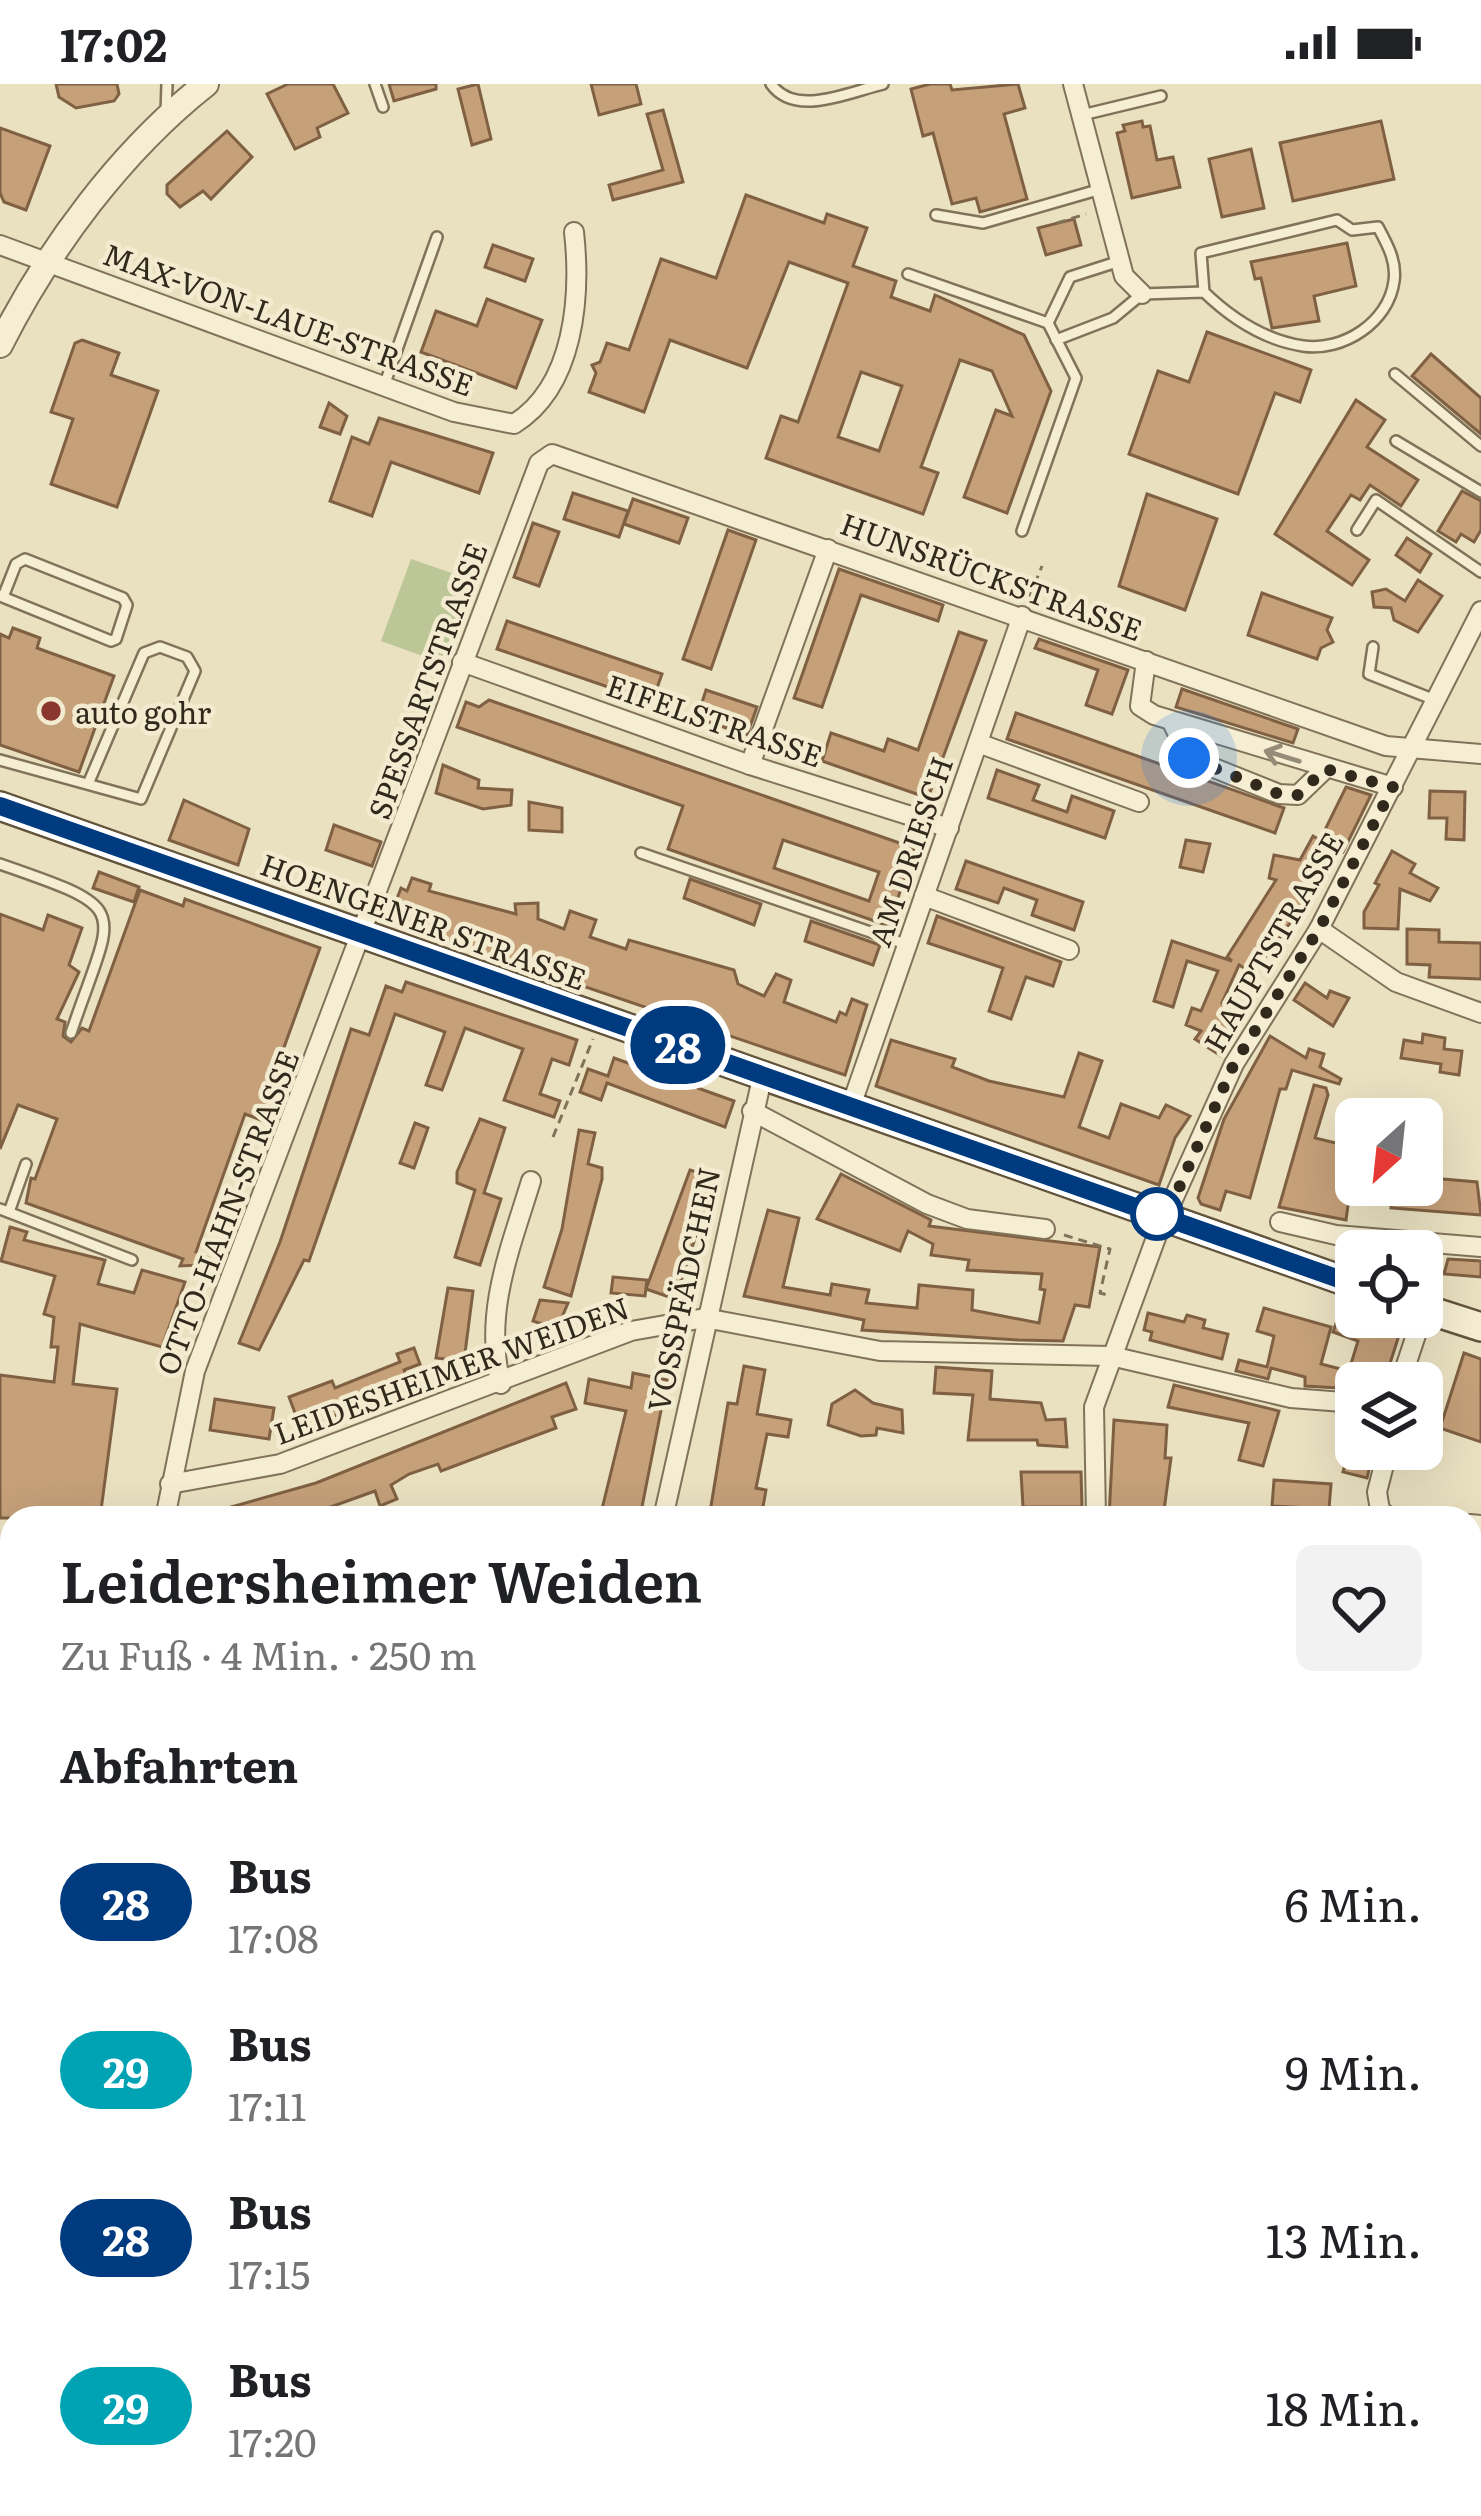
<!DOCTYPE html>
<html lang="de">
<meta charset="utf-8">
<style>
:root{--surface:#fff;--page:#f2f2f2;--text:#202124;--muted:#757577}
body{margin:0;font-family:Literata,serif;background:var(--page);color:var(--text);height:100vh;display:flex;flex-direction:column;font-size:45px;white-space:nowrap}
*{box-sizing:border-box;margin:0}
p{font-size:39px;color:var(--muted)}
.icon{flex:none;width:66px;height:66px;fill:none;stroke:currentColor;stroke-width:2;stroke-linecap:round;stroke-linejoin:round}
.map{position:relative;flex:1;overflow:hidden}
.details{position:absolute;left:0px;top:1422px;width:1482px;height:1011px;display:flex;flex-direction:column;background:var(--surface);border-radius:36px 36px 0 0;box-shadow:0 12px 48px #0002}
.details>*{flex:none}
.badge{padding:0 24px;border-radius:39px;font-size:42px;line-height:78px}
.needle{width:78px;rotate:207deg}
.fabs{position:absolute;left:1335px;top:1014px;display:grid;gap:24px}
.fabs a{display:grid;place-items:center;width:108px;height:108px;border-radius:18px;background:var(--surface);box-shadow:0 12px 48px #0002;font-size:60px}
.you{position:absolute;width:60px;height:60px;margin:-30px;border:9px solid #fff;border-radius:50%;background:#1a73e8;box-shadow:0 0 0 18px #1a73e833}
.map>.badge{position:absolute;translate:-50% -50%;box-shadow:0 0 0 6px #fff}
h2{padding:0 60px;font-size:45px;line-height:108px}
.round{display:grid;place-items:center;flex:none;width:126px;height:126px;border-radius:18px;background:var(--page)}
.overview{display:flex;align-items:center;justify-content:space-between;height:204px;padding:0 60px}
h1{font-size:57px;font-weight:600;line-height:90px}
ul{padding:0;list-style:none}
li{display:flex;align-items:center;gap:36px;height:168px;padding:0 60px}
li div{flex:1}
li b{display:block;font-size:45px}
li em{font-style:normal}
li .badge{min-width:132px;font-weight:700;text-align:center}
.status{display:flex;justify-content:space-between;align-items:center;height:84px;padding:0 60px;background:var(--surface);direction:ltr}
.status svg{height:33px;fill:currentColor}
.map>svg:first-child{display:block}
.farmland{fill:#dfdbaf}
.green{fill:#bcc696}
.building{fill:#c5a079;stroke:#7f6042;stroke-width:3;fill-rule:evenodd}
.lines{fill:none;stroke-linecap:round;stroke-linejoin:round}
.service-casing{stroke:#81735a;stroke-width:14}
.minor-casing{stroke:#81735a;stroke-width:22}
.tertiary-casing{stroke:#81735a;stroke-width:28}
.secondary-casing{stroke:#63543d;stroke-width:32}
.path{stroke:#81735a;stroke-width:3;stroke-dasharray:9 6;stroke-linecap:butt}
.service{stroke:#f5eed3;stroke-width:9}
.minor{stroke:#f5eed3;stroke-width:18}
.tertiary{stroke:#f5eed3;stroke-width:24}
.secondary{stroke:#f5eed3;stroke-width:27}
.oneway{stroke:#948c78}
.line-casing{stroke:#fff;stroke-width:27}
.line{stroke:#003b80;stroke-width:18}
.walk{stroke:#32291d;stroke-width:12;stroke-dasharray:0 21.6}
.poi-dot{fill:#8b372f;stroke:#f2ebcf;stroke-width:4.5}
.stop-dot{fill:#fff;stroke:#003b80;stroke-width:6}
.labels{text-anchor:middle;dominant-baseline:central;stroke-width:9;stroke-linejoin:round;paint-order:stroke}
.street-label{font-size:30px;fill:#32291d;stroke:#f2ebcf}
.poi-label{font-size:30px;fill:#32291d;stroke:#f2ebcf;text-anchor:start}
</style>
<div class="status"><b>17:02</b><svg viewBox="0 0 49 12"><path d="M0 12V9h3v3zM5 12V6h3v6zM10 12V3h3v9zM15 12V0h3v12zM26 1h20v11H26zM47 4h2v5h-2z"/></svg></div>
<div class="map">
<svg width="1481" height="2432" viewBox="0 0 1481 2432">
<rect width="100%" height="100%" fill="#eae1c1"/>
<!-- farmland -->
<rect class="farmland" x="305" y="2421" width="132" height="11"/>
<!-- green -->
<g class="green">
<path d="M411 475 472 496 442 579 381 557Z"/>
<path d="M437 2421H739L740 2432H437Z"/>
</g>
<!-- building -->
<g class="building">
<path d="M56 0H117L119 10 114 17 76 24 59 13Z"/>
<path d="M288 0H333L348 29 317 44 320 53 295 65 267 10Z"/>
<path d="M389 0H436V5L394 17Z"/>
<path d="M478 0 491 55 472 61 458 5Z"/>
<path d="M591 0H636L641 20 599 31Z"/>
<path d="M930 0H950L952 6 1018 0 1025 24 1004 30 1027 115 980 128 976 114 952 120 933 49 923 52 911 5Z"/>
<path d="M663 26 683 98 613 116 609 101 663 86 647 30Z"/>
<path d="M1142 37 1143 43 1150 42 1157 76 1173 73 1180 103 1132 114 1117 49 1125 47 1123 41Z"/>
<path d="M1381 37 1394 95 1293 117 1280 59Z"/>
<path d="M0 44 50 62 26 126 4 118 0 109Z"/>
<path d="M227 47 252 73 211 115 203 107 180 123 167 110V101Z"/>
<path d="M1251 65 1264 124 1222 133 1209 75Z"/>
<path d="M746 111 824 139 827 130 867 144 853 182 896 197 891 213 930 227 935 211 1024 251 1051 307 1007 429 964 413 996 326 1012 332 992 287 960 276 921 383 938 389 923 430 766 374 781 332 798 338 848 199 789 178 747 284 670 256 644 328 589 308 596 289 592 281 600 278 607 259 629 266 661 175 716 194ZM861 288 902 302 879 367 838 353Z"/>
<path d="M1074 135 1081 161 1046 171 1038 144Z"/>
<path d="M1347 159 1356 202 1314 212 1319 237 1272 244 1261 194 1255 195 1251 178Z"/>
<path d="M493 161 533 175 525 197 485 183Z"/>
<path d="M487 215 542 236 516 304 421 268 436 227 477 242Z"/>
<path d="M1207 248 1311 286 1300 318 1275 309 1238 410 1129 370 1158 287 1189 298Z"/>
<path d="M82 256 119 269 111 291 158 307 117 423 51 400 73 335 51 328 75 259Z"/>
<path d="M1431 270 1481 314V350L1412 292Z"/>
<path d="M1356 316 1385 336 1367 363 1418 396 1401 422 1370 401 1360 416 1351 411 1327 447 1369 476 1352 501 1275 450Z"/>
<path d="M329 319 347 332 340 350 320 343Z"/>
<path d="M379 334 493 369 479 409 391 378 372 432 330 417 352 353 369 360Z"/>
<path d="M1462 407 1481 417V446L1474 458 1461 450 1456 458 1438 447Z"/>
<path d="M573 409 628 427 619 453 564 435Z"/>
<path d="M1147 410 1217 435 1185 526 1119 502Z"/>
<path d="M633 415 688 434 679 459 624 440Z"/>
<path d="M533 439 559 448 539 502 514 493Z"/>
<path d="M728 446 756 456 711 585 683 575Z"/>
<path d="M1407 454 1431 470 1420 488 1396 471Z"/>
<path d="M839 485 943 521 938 537 861 511 822 623 794 614Z"/>
<path d="M1418 496 1442 512 1418 548 1394 536 1391 524 1374 523 1372 508 1386 505 1405 517Z"/>
<path d="M1262 509 1332 534 1327 546 1333 558 1321 564 1317 575 1248 551Z"/>
<path d="M507 537 662 590 652 618 497 565Z"/>
<path d="M13 544 40 554 37 564 114 592 79 688 0 661V550L9 554Z"/>
<path d="M959 548 986 557 928 714 822 677 831 649 884 667 888 655 918 666Z"/>
<path d="M1039 555 1128 586 1112 630 1086 621 1098 586 1035 564Z"/>
<path d="M1182 605 1298 645 1293 659 1176 623Z"/>
<path d="M706 606 757 623 747 651 697 634Z"/>
<path d="M489 616 914 764 889 842 668 765 683 722 457 643 466 618 479 623ZM783 756 879 788 869 817 774 784Z"/>
<path d="M1016 629 1284 724 1275 749 1007 655Z"/>
<path d="M443 681 479 696 478 704 512 706 511 721 483 725 436 709Z"/>
<path d="M997 686 1039 701 1033 716 1067 728 1072 712 1114 727 1105 754 988 714Z"/>
<path d="M1346 703 1371 711 1343 768 1327 760 1307 815 1267 872 1263 870 1251 888 1239 881 1222 919 1245 934 1221 972 1195 955 1201 947 1186 941 1192 924 1201 927 1218 887 1187 877 1173 923 1154 917 1172 857 1232 877 1227 873 1276 796 1269 794 1274 771 1300 776 1313 752 1320 756Z"/>
<path d="M1430 707 1465 708 1464 756 1446 755 1447 734H1429Z"/>
<path d="M184 716 249 745 238 781 169 756Z"/>
<path d="M529 718 562 724V748L529 746Z"/>
<path d="M334 741 381 758 372 782 326 766Z"/>
<path d="M1186 756 1210 760 1203 788 1180 783Z"/>
<path d="M1392 767 1415 780 1410 789 1438 804 1430 817 1400 805 1398 845 1364 844V828L1379 801 1375 799Z"/>
<path d="M966 777 1083 818 1074 846 1032 831 1037 816 1020 810 1004 804 998 819 956 805Z"/>
<path d="M99 788 139 803 134 818 93 804Z"/>
<path d="M412 794 431 800 429 807 516 830 515 820 538 819V835L564 845 570 827 596 836 590 853 626 865 629 856 734 886 738 900 764 912 776 890 791 896 784 918 836 938 840 928 846 931 852 915 867 921 845 991 415 845 417 839 391 830 401 804 407 807Z"/>
<path d="M690 795 761 820 754 841 684 814Z"/>
<path d="M140 806 183 822 185 815 320 864 270 1002 277 1005 266 1038 245 1030 196 1168 221 1180 180 1182 183 1175 26 1119 31 1094 35 1095 57 1035 18 1021 0 1065V830L43 846 48 831 82 844 69 881 79 888 57 935 65 938 63 952 71 958 82 944 89 947Z"/>
<path d="M937 832 1061 878 1053 902 1026 893 1011 935 989 927 1003 884 928 859Z"/>
<path d="M811 837 880 861 873 881 805 857Z"/>
<path d="M1407 845 1439 846V858L1481 859V895L1429 893 1430 881 1407 880Z"/>
<path d="M406 898 577 956 569 981 552 975 540 1010 560 1017 554 1033 504 1016 523 965 465 944 442 1006 426 1001 445 948 395 930 309 1177 304 1176 259 1266 239 1259 280 1158 351 945 369 951 386 902 402 908Z"/>
<path d="M1305 899 1327 914 1330 907 1349 914 1333 942 1294 916Z"/>
<path d="M1423 950 1445 954 1444 965 1462 967 1459 991 1440 988 1441 980 1401 974 1404 956 1422 959Z"/>
<path d="M1270 952 1306 974 1309 965 1324 970 1320 983 1341 995 1339 1000 1292 986 1286 1005H1280L1250 1114 1226 1107 1220 1126 1201 1120 1198 1114 1224 1035Z"/>
<path d="M891 956 955 975 952 983 989 997 1064 1013 1079 969 1102 977 1079 1043 1109 1054 1121 1020 1159 1034 1166 1021 1190 1032 1175 1054 1159 1101 876 1002Z"/>
<path d="M614 974 734 1017 725 1043 607 999 601 1016 580 1008 588 985 608 992Z"/>
<path d="M1314 1001 1326 1004 1328 1011 1315 1054 1356 1064 1346 1136 1279 1123Z"/>
<path d="M480 1035 505 1044 484 1109 501 1115 480 1181 455 1173 475 1106 457 1099V1088Z"/>
<path d="M415 1039 428 1044 414 1084 400 1079Z"/>
<path d="M579 1046 595 1049 588 1080 602 1084V1095L571 1212 544 1203 562 1145Z"/>
<path d="M690 1086 715 1094 675 1215 646 1205Z"/>
<path d="M841 1090 931 1136 929 1142 1100 1163 1089 1223 1075 1221 1063 1257 1018 1256 862 1246 864 1236 744 1212 768 1126 799 1134 783 1203 830 1211 832 1200 869 1206 866 1219 917 1224 919 1201 973 1206 972 1226 1039 1239 1045 1206 1040 1205 1042 1190 967 1186 969 1176 931 1171 933 1160 908 1147 900 1167 817 1135Z"/>
<path d="M1431 1094 1477 1098 1481 1131 1391 1124 1394 1101H1422Z"/>
<path d="M10 1143 27 1148 24 1156 105 1176 98 1200 134 1209 142 1186 185 1198 162 1263 80 1240 73 1300 117 1305 100 1434H0V1291L54 1298 58 1263H51L54 1233 44 1230 55 1192 1 1177Z"/>
<path d="M1448 1175 1481 1177V1193L1444 1190Z"/>
<path d="M613 1193 647 1196 645 1212 611 1209Z"/>
<path d="M448 1204 473 1207 464 1277 436 1274Z"/>
<path d="M540 1216 568 1219 557 1245 533 1237Z"/>
<path d="M1342 1222 1356 1227V1233L1402 1242 1385 1295 1350 1283 1358 1257 1333 1248Z"/>
<path d="M1264 1224 1331 1243 1321 1280 1356 1289V1305L1305 1302V1293L1271 1284 1268 1295 1236 1287 1239 1276 1267 1283 1274 1252 1257 1247Z"/>
<path d="M1148 1229 1184 1238 1187 1231 1205 1236 1203 1244 1228 1250 1222 1275 1150 1256 1152 1248 1144 1246Z"/>
<path d="M414 1264 420 1280 404 1286 410 1303 301 1345 289 1313 332 1297 335 1304 400 1278 397 1270Z"/>
<path d="M1464 1269 1481 1275V1358L1440 1344Z"/>
<path d="M744 1282 765 1286 757 1330 791 1336 788 1353 767 1350 756 1404 766 1406 761 1434H709L728 1319 737 1320Z"/>
<path d="M936 1283 992 1287 990 1315 1041 1319 1046 1336 1065 1335 1067 1363 1038 1361 1037 1356H968L973 1311 934 1309Z"/>
<path d="M633 1289 667 1296 640 1433 602 1425 626 1327 585 1319 589 1295 631 1304Z"/>
<path d="M566 1299 576 1325 552 1333 556 1344 441 1387 438 1380 409 1390 391 1401 397 1415 380 1422 375 1407 300 1434H217V1427L316 1399Z"/>
<path d="M1174 1301 1279 1327 1263 1382 1239 1376 1249 1339 1168 1323Z"/>
<path d="M855 1306 873 1319 902 1326 903 1349 877 1344 876 1351 861 1352 828 1341 832 1320Z"/>
<path d="M215 1315 274 1324 269 1355 210 1346Z"/>
<path d="M1114 1336 1167 1341 1165 1374H1171L1163 1434H1109Z"/>
<path d="M1349 1365H1374L1367 1394 1343 1388Z"/>
<path d="M1081 1388 1082 1423H1023L1021 1388Z"/>
<path d="M1274 1396 1331 1400 1329 1425 1272 1422Z"/>
</g>
<g class="lines">
<!-- service casing -->
<g class="service-casing">
<g id="service">
<path d="M375 0 383 23"/>
<path d="M771 0C795 34 849 8 883 0"/>
<path d="M166 29 167 0"/>
<path d="M1082 31 1161 12"/>
<path d="M936 131 983 139 1101 105"/>
<path d="M908 190 1048 239"/>
<path d="M1056 256 1113 234 1142 210 1204 208C1232 235 1264 256 1303 262 1343 268 1389 238 1394 197 1397 177 1387 160 1378 143L1352 146 1337 136 1201 169 1204 208"/>
<path d="M1395 290 1481 362"/>
<path d="M384 302 437 153"/>
<path d="M1396 357 1481 408"/>
<path d="M1357 446 1376 416 1481 488"/>
<path d="M1022 447 1076 294 1048 239 1070 193 1120 177"/>
<path d="M0 512 111 557 116 555 127 521 123 514 25 475 16 480 3 513"/>
<path d="M1373 563 1369 590 1435 616"/>
<path d="M0 676 141 715 195 587 187 573 160 563 144 569 88 700"/>
<path d="M641 769 908 861"/>
<path d="M0 780C136 827 114 821 71 949"/>
<path d="M0 1125 132 1176"/>
<path d="M9 1128 26 1080"/>
<path d="M0 2215H12"/>
<path d="M0 2311 12 2310"/>
</g>
</g>
<!-- minor casing -->
<g class="minor-casing">
<g id="minor">
<path d="M1073 0 1124 192 1142 210"/>
<path d="M0 161 454 328 514 340C575 302 581 212 574 148"/>
<path d="M1146 577 1140 622 1154 631 1393 703"/>
<path d="M462 578 750 681 949 744"/>
<path d="M1172 638 1189 674 1279 710 1298 711 1325 685"/>
<path d="M978 659 1139 718"/>
<path d="M750 681 828 465"/>
<path d="M924 812 1069 866"/>
<path d="M1319 845 1396 898 1481 929"/>
<path d="M851 1022 1022 532"/>
<path d="M752 1027 927 1120 967 1135 1045 1145"/>
<path d="M1280 1138 1336 1151 1481 1163"/>
<path d="M1400 1299 1422 1233"/>
<path d="M501 1300C483 1229 510 1166 531 1097"/>
<path d="M1388 1365 1377 1408 1380 1426 1390 1434"/>
<path d="M170 1400 280 1380 631 1247 705 1234 880 1267 1111 1272 1291 1314 1356 1319"/>
<path d="M165 1434 195 1287 539 379 552 370 1386 662 1481 670"/>
<path d="M663 1434 763 990"/>
<path d="M1096 1434 1094 1323 1157 1151 1234 980 1319 845 1481 527"/>
<path d="M1470 1440 1481 1441"/>
<path d="M1470 1832H1481"/>
<path d="M0 1908 12 1910"/>
<path d="M1470 2255H1481"/>
<path d="M895 2421V2432"/>
<path d="M1076 2421V2432"/>
<path d="M1291 2432V2421"/>
</g>
</g>
<!-- tertiary casing -->
<g class="tertiary-casing">
<g id="tertiary">
<path d="M0 261C49 164 121 67 206 0"/>
<path d="M0 2365 12 2367"/>
<path d="M1470 2381 1481 2387"/>
</g>
</g>
<!-- secondary casing -->
<g class="secondary-casing">
<g id="secondary">
<path d="M0 722 1356 1201"/>
<path d="M1422 1224 1481 1243"/>
</g>
</g>
<!-- path -->
<g class="path">
<path d="M1057 139 1086 130"/>
<path d="M1029 514 1042 482"/>
<path d="M553 1053 593 955"/>
<path d="M1064 1151 1110 1165 1100 1209 1111 1212"/>
<path d="M101 2421V2432"/>
<path d="M582 2432V2421"/>
</g>
<!-- service -->
<use href="#service" class="service"/>
<!-- minor -->
<use href="#minor" class="minor"/>
<!-- tertiary -->
<use href="#tertiary" class="tertiary"/>
<!-- secondary -->
<use href="#secondary" class="secondary"/>
</g>
<!-- one-way arrows -->
<defs><path id="oneway-shaft" d="M-6 0H5M1.5-3L5.5 0L1.5 3" fill="none" stroke-width="1.6" stroke-linecap="round" stroke-linejoin="round" transform="scale(3)"/></defs>
<use class="oneway" href="#oneway-shaft" transform="translate(1282 672) rotate(-163)"/>
<g class="lines">
<!-- line casing -->
<g class="line-casing">
<path id="line" d="M0 722 1356 1201"/>
</g>
<!-- line -->
<use href="#line" class="line"/>
<!-- walk -->
<path class="walk" d="M1157 1130 1166 1133 1234 980 1319 845 1393 703 1325 685 1298 711 1279 710 1189 674"/>
</g>
<!-- markers -->
<circle class="poi-dot" cx="51" cy="627" r="12"/>
<circle class="stop-dot" cx="1157" cy="1130" r="24"/>
<g class="labels">
<!-- street labels -->
<g class="street-label">
<text transform="translate(289 234) rotate(20)">MAX-VON-LAUE-STRASSE</text>
<text transform="translate(992 491) rotate(20)">HUNSRÜCKSTRASSE</text>
<text transform="translate(426 596) rotate(-70)">SPESSARTSTRASSE</text>
<text transform="translate(715 635) rotate(19)">EIFELSTRASSE</text>
<text transform="translate(909 767) rotate(-71)">AM DRIESCH</text>
<text transform="translate(424 836) rotate(20)">HOENGENER STRASSE</text>
<text transform="translate(1272 857) rotate(-60)">HAUPTSTRASSE</text>
<text transform="translate(226 1128) rotate(-69)">OTTO-HAHN-STRASSE</text>
<text transform="translate(682 1205) rotate(-78)">VOSSPFÄDCHEN</text>
<text transform="translate(451 1285) rotate(-20)">LEIDESHEIMER WEIDEN</text>
</g>
<!-- poi labels -->
<g class="poi-label">
<text x="75" y="627">auto gohr</text>
</g>
</g>
</svg>
<div class="fabs">
<a><svg class="needle" viewBox="-14 -14 28 28"><path d="M0-13l5 13h-10z" fill="#e53935"/><path d="M0 13l5-13h-10z" fill="#757577"/></svg></a>
<a><svg class="icon" aria-label="locate" viewBox="0 0 24 24"><circle cx="12" cy="12" r="6"/><path d="M12 2v4M12 18v4M2 12h4M18 12h4"/></svg></a>
<a><svg class="icon" aria-label="layers" viewBox="0 0 24 24"><path d="M12 4l9 5-9 5-9-5zM3 14l9 5 9-5"/></svg></a>
</div>
<div class="you" style="left:1189px;top:674px"></div>
<b class="badge" style="left:678px;top:961px;background:#003b80;color:#fff">28</b>
<section class="details">
<div class="overview"><div><h1>Leidersheimer Weiden</h1><p>Zu Fuß · 4 Min. · 250 m</p></div><a class="round"><svg class="icon" aria-label="heart" viewBox="0 0 24 24"><path d="M12 20l-8-8c-3-5 5-10 8-4 3-6 11-1 8 4z"/></svg></a></div>
<h2>Abfahrten</h2>
<ul>
<li><span class="badge" style="background:#003b80;color:#fff">28</span><div><b>Bus</b><p>17:08</p></div><em>6 Min.</em></li>
<li><span class="badge" style="background:#00a3b4;color:#fff">29</span><div><b>Bus</b><p>17:11</p></div><em>9 Min.</em></li>
<li><span class="badge" style="background:#003b80;color:#fff">28</span><div><b>Bus</b><p>17:15</p></div><em>13 Min.</em></li>
<li><span class="badge" style="background:#00a3b4;color:#fff">29</span><div><b>Bus</b><p>17:20</p></div><em>18 Min.</em></li>
</ul>
</section>
</div>
